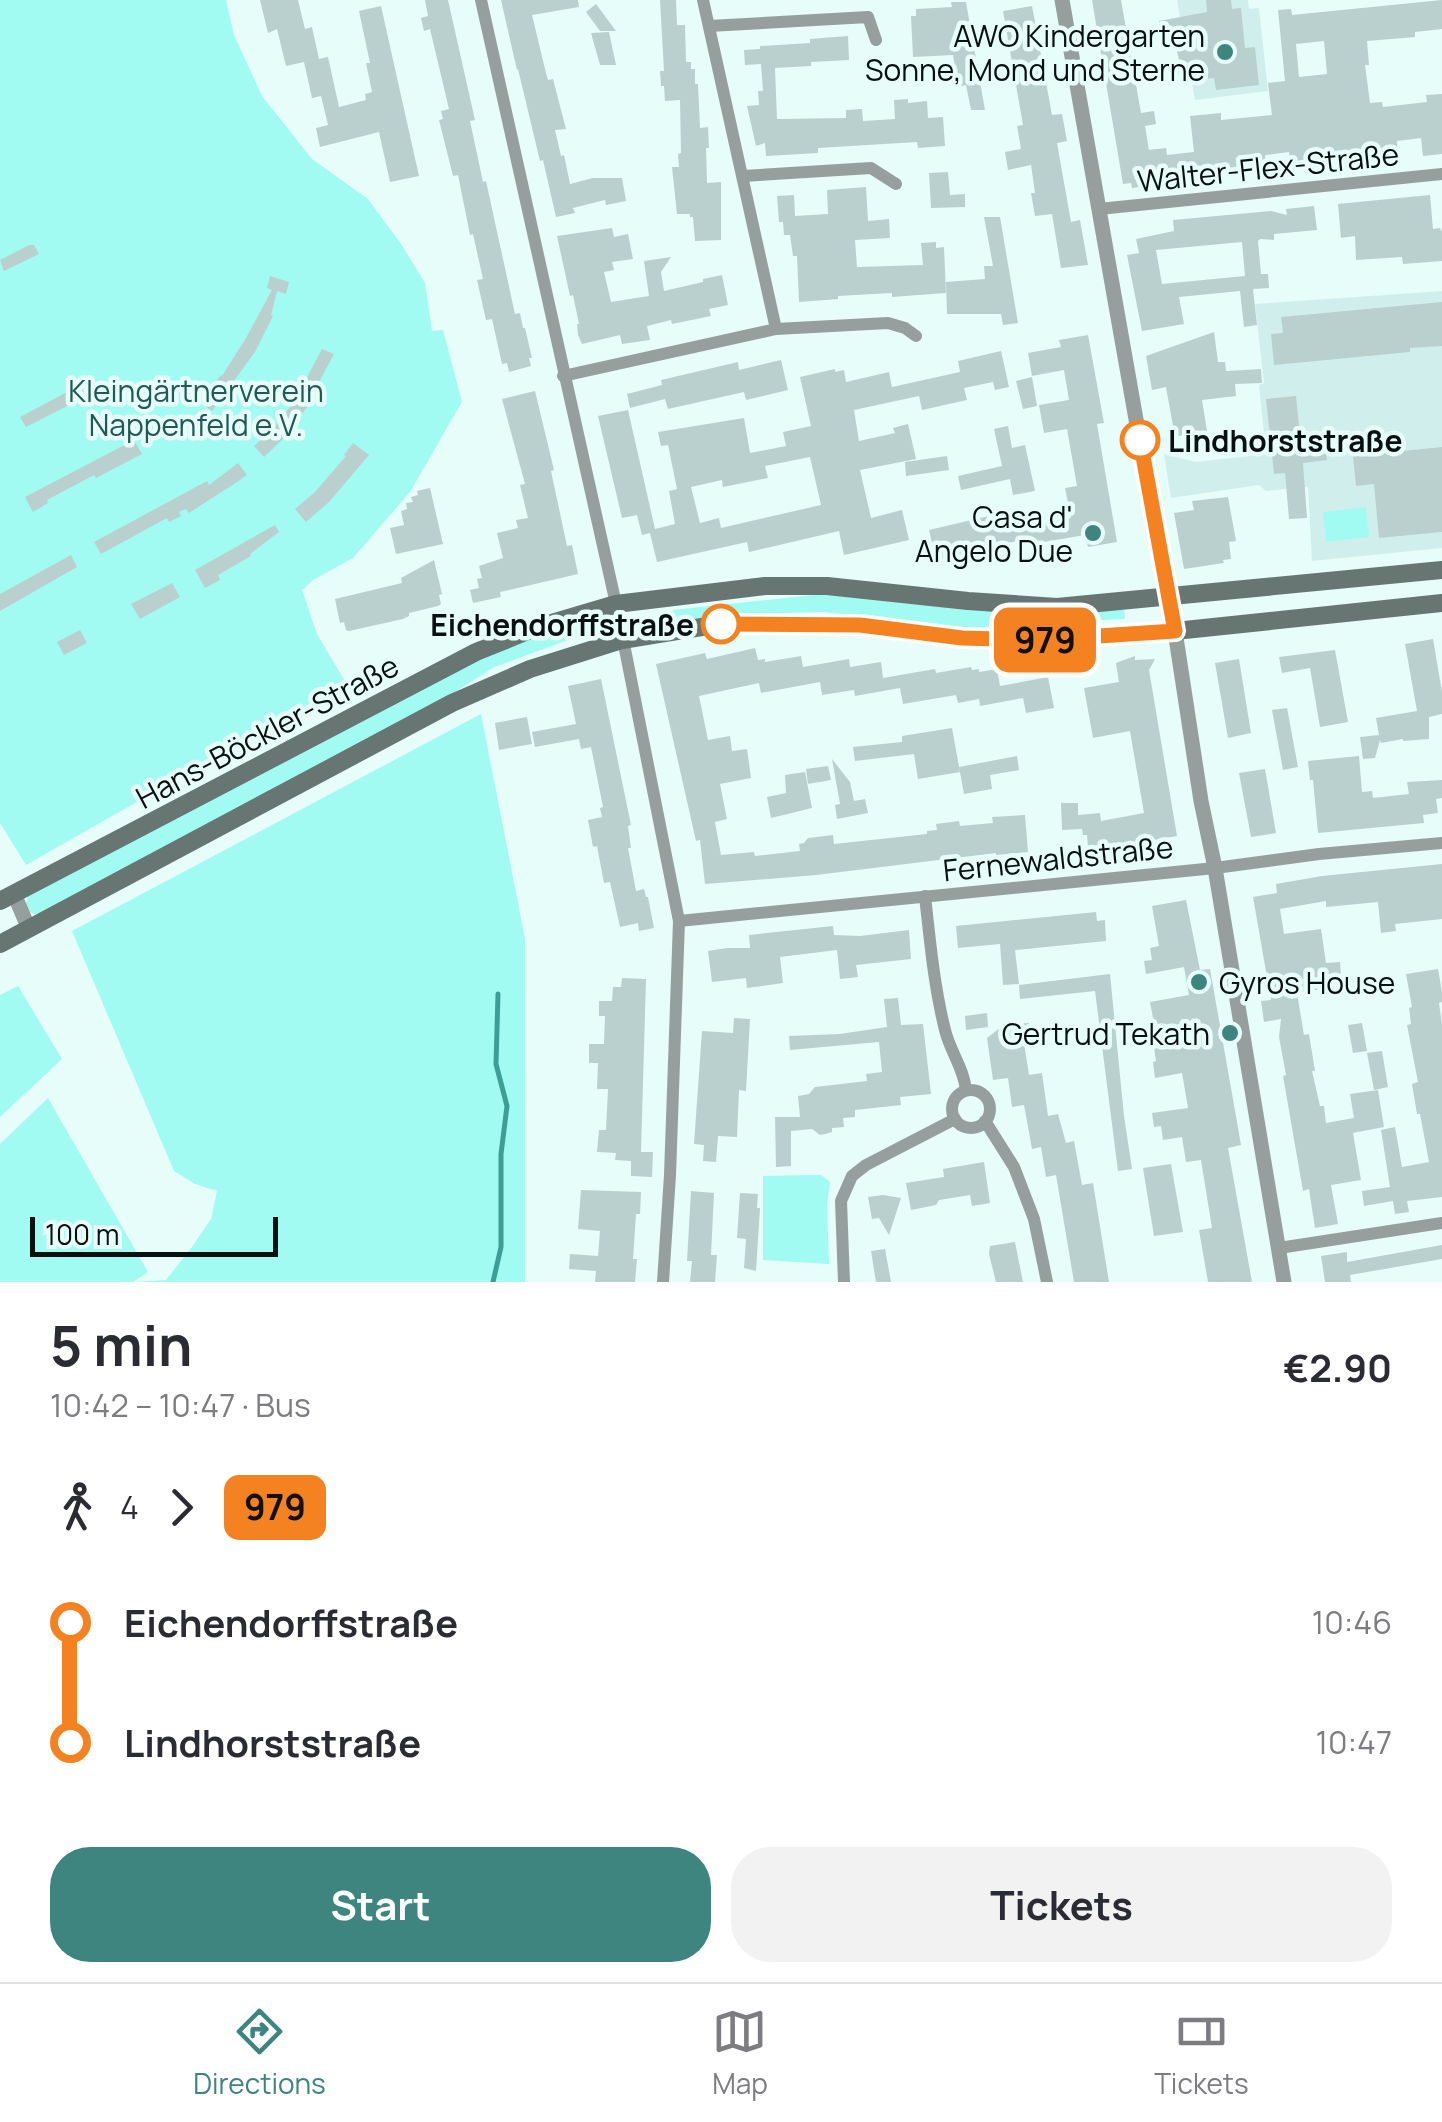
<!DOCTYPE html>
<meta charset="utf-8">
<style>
:root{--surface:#fff;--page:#f2f2f3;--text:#2b2b33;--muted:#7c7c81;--line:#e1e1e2;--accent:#3e8580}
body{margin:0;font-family:Manrope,sans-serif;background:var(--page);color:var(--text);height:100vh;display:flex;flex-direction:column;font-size:38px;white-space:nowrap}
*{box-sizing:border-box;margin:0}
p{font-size:32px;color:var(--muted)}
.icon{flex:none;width:55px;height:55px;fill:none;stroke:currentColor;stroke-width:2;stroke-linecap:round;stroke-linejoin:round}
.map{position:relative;height:1282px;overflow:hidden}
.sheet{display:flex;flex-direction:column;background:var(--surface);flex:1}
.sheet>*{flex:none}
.badge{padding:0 20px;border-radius:15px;font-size:35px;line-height:65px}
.scale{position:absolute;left:30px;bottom:25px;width:248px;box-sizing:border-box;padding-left:10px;border:5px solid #091110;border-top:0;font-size:28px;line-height:35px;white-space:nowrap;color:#091110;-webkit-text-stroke:8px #e6fdfa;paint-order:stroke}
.map>.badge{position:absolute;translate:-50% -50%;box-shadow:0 0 0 5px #fff}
.legs{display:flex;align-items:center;gap:15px;height:110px;padding:0 50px;font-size:32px}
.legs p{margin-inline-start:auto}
.summary{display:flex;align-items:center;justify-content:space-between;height:170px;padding:0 50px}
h1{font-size:55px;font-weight:700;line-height:75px}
.button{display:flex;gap:20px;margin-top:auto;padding:20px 50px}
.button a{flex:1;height:115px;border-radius:40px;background:var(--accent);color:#fff;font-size:40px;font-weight:700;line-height:115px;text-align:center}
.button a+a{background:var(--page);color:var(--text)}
ul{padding:0 50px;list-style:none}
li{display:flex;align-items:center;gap:35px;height:120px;font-size:38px}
li i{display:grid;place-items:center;width:15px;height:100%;margin:0 12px;background:currentColor}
li i::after{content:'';width:25px;height:25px;margin:-12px;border:8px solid;border-radius:50%;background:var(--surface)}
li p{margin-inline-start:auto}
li:first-child i{background:linear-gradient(#0000 50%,currentColor 0)}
li:last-child i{background:linear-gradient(currentColor 50%,#0000 0)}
.dock{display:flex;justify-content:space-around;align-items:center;height:140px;border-top:2px solid var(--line);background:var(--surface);font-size:28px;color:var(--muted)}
.dock a{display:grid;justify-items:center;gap:5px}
.dock .selected{color:var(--accent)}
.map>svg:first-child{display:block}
.built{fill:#d0efec}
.green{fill:#a1fbf3}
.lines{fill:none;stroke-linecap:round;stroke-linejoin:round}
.stream{stroke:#3e9d97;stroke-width:5}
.building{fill:#bad0ce;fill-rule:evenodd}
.minor{stroke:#969f9e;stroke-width:12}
.tertiary{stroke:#969f9e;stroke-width:15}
.secondary{stroke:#677573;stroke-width:18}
.line-1-casing{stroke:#fff;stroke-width:22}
.line-1{stroke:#f58220;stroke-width:15}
.poi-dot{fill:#3e8580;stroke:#e6fdfa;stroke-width:4}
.stop-1-dot{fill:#fff;stroke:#f58220;stroke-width:5}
.labels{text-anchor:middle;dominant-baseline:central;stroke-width:9;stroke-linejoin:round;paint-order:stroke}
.poi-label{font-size:30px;fill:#091110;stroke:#e6fdfa;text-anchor:end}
.street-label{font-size:30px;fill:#091110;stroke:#e6fdfa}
.park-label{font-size:30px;fill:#225956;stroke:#e6fdfa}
.stop-label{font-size:30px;font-weight:bold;fill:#091110;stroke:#e6fdfa;text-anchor:start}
</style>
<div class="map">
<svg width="1442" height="1282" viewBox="0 0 1442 1282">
<rect width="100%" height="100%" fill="#e6fdfa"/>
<!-- built -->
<g class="built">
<path d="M1177 0H1248L1249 9 1259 8 1268 91 1195 100Z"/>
<path d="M1442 291V548L1312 561 1308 487 1266 491 1259 485 1171 498 1164 454 1196 462 1266 454 1259 385 1264 383 1255 304Z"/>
</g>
<!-- green -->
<g class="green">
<path d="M0 0H226L234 35 262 96 312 159 368 199 401 244 425 283 432 331 443 330 462 402 410 492 353 558 313 580 302 590 317 634 346 683 26 865 0 823Z"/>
<path d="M1366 507 1369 537 1326 542 1323 512Z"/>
<path d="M822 594 1124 608 1125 619 1013 624 973 628 824 612 740 614 674 622 673 610Z"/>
<path d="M576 624 579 636 494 667 449 696 40 914H33L25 907 28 896 411 692 506 647Z"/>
<path d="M481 714 525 939V1282H0V1144L48 1098 148 1272 133 1282 166 1280 192 1247 211 1219 217 1191 195 1184 174 1171 72 931Z"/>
<path d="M18 986 62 1059 0 1117V995Z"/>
<path d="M813 1175H821L830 1182 827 1204 829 1264 763 1260V1176Z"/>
</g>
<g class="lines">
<!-- stream -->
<path class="stream" d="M493 1282 501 1247V1154L507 1106 496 1064 498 994"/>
</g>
<!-- building -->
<g class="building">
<path d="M260 0H298L305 29 312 27 319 59 328 57 339 107 366 100 365 94 372 92 366 63H370L359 11 381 6 419 176 390 182 379 132 320 147 316 128 328 125 321 96 312 98 304 62 286 66 277 29 268 33Z"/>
<path d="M425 0H448L475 120 470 121 483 182 486 181 515 314 520 313 523 328H525L532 358H529L531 366 509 372 507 363 502 364 492 319 486 320 477 280 483 279 473 234 470 235 458 175 453 176 439 120 443 119 441 111 449 109 430 29 424 31 421 18 428 16Z"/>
<path d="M501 0H578L579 7 532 15 546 73 548 80 553 79 566 129 555 130 561 156 564 155 570 184 593 178H622L626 201 606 205 605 200 573 208 575 213 556 217 543 160 540 161 518 69 517 70Z"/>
<path d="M660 0H676L677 25H685L686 62H691V69H695V84H698L700 128 708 127 709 148H706L707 183 721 182V240L695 241 693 217H690V214H677L672 167H679L678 154 681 153 680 100 665 101 664 86H661L660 71H664Z"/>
<path d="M1092 0H1121L1141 113 1154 111 1156 124 1145 126 1149 150 1166 148 1167 155 1194 152 1190 116 1221 113V120L1272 115 1268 83 1285 81 1278 10 1291 9 1292 15 1442 0V29L1415 32V37L1367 41 1369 65H1365L1370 103 1382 102 1383 107 1427 102 1426 95 1442 94V154L1423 156 1421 138 1397 141 1398 157 1379 159V157L1334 162 1333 151 1308 153 1310 165 1291 167 1289 152 1265 155 1266 172 1191 179 1132 188 1131 183 1123 184ZM1324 41 1327 74 1299 77 1296 44Z"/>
<path d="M1206 0H1231L1232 9 1241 8 1245 48 1255 47 1259 85 1216 90 1214 78 1205 79 1204 70 1169 77 1166 62 1179 60 1173 33 1161 35 1159 21 1207 12Z"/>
<path d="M951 2H966L985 110H971L966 85 958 87 953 55 913 57 911 16H916V9L952 7Z"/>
<path d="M596 4 616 31H600L586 12Z"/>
<path d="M1032 6 1052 115 1062 114 1067 141 1057 143 1071 222 1080 220 1088 265 1061 268 1052 214 1035 216 1031 193H1035L1031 165 1008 170 1005 152 1021 149 1017 126 1023 125 1003 11Z"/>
<path d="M609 32 616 65H600L591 33Z"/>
<path d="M848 36 849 60 811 62V66L775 68 777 119 846 118V110L862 109 863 121 895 119 894 100 908 99V103L927 101 928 118 943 117 945 146 918 148 917 142 818 148V153L766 156 765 143 756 146 747 106 759 105 758 91H763L761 64 745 65 744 50 760 49V46L810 43V39Z"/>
<path d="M948 172 950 195 965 194V207L931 208 929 173Z"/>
<path d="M866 187 868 221 889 219 890 238 855 240 857 267 923 265 921 243 936 242V248L944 247 946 293 892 297V293L838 296V299L799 302 797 256H793L790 235H784L783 222H779L777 196 794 195 795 216 828 214 827 190Z"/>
<path d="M1430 195 1433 229 1440 228 1442 232V261L1403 264 1402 257 1356 260 1355 236 1341 238 1338 204Z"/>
<path d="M1314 206 1317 230 1274 234V240L1260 239 1258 241 1261 274H1268L1269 288 1253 289 1257 325 1244 327 1240 291 1179 297 1184 324 1142 331 1127 255 1139 253 1136 239 1174 231 1173 220 1271 211 1287 215 1286 209ZM1242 242 1245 276 1162 284 1156 250Z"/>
<path d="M984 217H1000L1018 323 1003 325 1001 314H947L946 282 985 279 984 266H993Z"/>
<path d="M612 228 614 237 628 234 633 259 612 262 614 270 604 272 611 302 649 296 644 261 671 257 661 272 664 291 703 282V279L722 275 728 305 709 309 711 316 672 324 671 320 647 326 650 340 622 344 620 335 582 344 578 335 577 324H579L573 295 570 296 557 236Z"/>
<path d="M29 245H34L39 254 4 271 0 260Z"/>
<path d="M270 276 289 282 286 294 277 291 271 315 273 316 255 352 212 411 204 405 215 387 213 385 221 375 222 376 246 338 272 290 267 288Z"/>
<path d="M1442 302V346L1410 348V352L1274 365 1271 334 1283 333 1281 317Z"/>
<path d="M1214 332 1218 362H1225L1226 371 1261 369 1262 383 1235 384 1236 396 1202 400 1207 431 1198 433 1193 439 1188 434 1175 437 1166 387 1152 390 1146 356Z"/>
<path d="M1088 335 1104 423 1097 424 1117 542 1088 547 1085 535 1032 544 1030 538 936 560 929 530 1006 512 1010 529 1071 518 1065 488 1077 486 1067 429 1044 433 1039 405 1069 400 1064 370 1032 376 1028 353 1061 347 1059 340Z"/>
<path d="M322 349 334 354 310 399 312 400 287 435 264 457 254 446 272 430 301 393 299 392Z"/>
<path d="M1001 351 1009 387 995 390 993 382 964 388 967 400 922 410 919 396 854 410 859 441 895 433 893 428 908 424 916 459 860 470 871 518 902 510 909 540 844 555 839 531 749 552 747 542 657 562 650 533 642 535 637 515 622 518 598 416 628 410 655 529 675 524 669 491 677 489 668 445 661 446 658 432 744 418 750 453 786 446 783 432 811 426 800 377 835 369V372L844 370 846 382 889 372 892 387 960 372 958 361ZM810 457 821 505 721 528 719 518 700 523 691 487 722 480 723 487 768 478 765 466Z"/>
<path d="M781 360 788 390 746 400 744 392 668 409 665 399 630 408 627 394 662 385 661 380 738 362 739 370Z"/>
<path d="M1032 377 1037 406 1023 409 1016 381Z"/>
<path d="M69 391 75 402 26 427 20 417Z"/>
<path d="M535 391 554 470 551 471 567 546 572 545 578 574 500 592 501 597 473 603 470 590 479 588 477 579 482 578 479 566 503 558 497 533 518 528 516 520 528 518 520 485 525 484 502 399Z"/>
<path d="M1296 396 1300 436 1324 433 1327 460 1303 463 1307 518 1289 519 1285 473 1274 474 1266 399Z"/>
<path d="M1008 426 1012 448 1025 445 1035 491 1013 495 1010 479 961 490 958 476 1002 466 994 429Z"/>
<path d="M134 440 142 454 96 478 94 475 47 500 48 503 33 512 25 497Z"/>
<path d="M353 443 369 455 329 502 306 522 295 509 315 492 346 456 344 455Z"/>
<path d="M1442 447V532L1379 538 1374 484 1356 486 1353 456Z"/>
<path d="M947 456 949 470 906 476 905 462Z"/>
<path d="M238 463 247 475 237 482 189 513 186 509 179 512 181 516 169 522 167 518 101 554 94 542 207 481 209 485Z"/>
<path d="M430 488 443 544 396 554 390 528 404 525 401 511 407 509 406 503 413 502 411 497 418 495 417 491Z"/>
<path d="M1228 497 1236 541 1229 542 1231 559 1223 560 1224 563 1184 569 1174 513 1194 510 1192 501Z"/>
<path d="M275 525 279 532 250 554 251 556 218 575 220 580 205 588 195 570Z"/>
<path d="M71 555 77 567 0 611V594Z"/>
<path d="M434 560 442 594 439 595 441 604 438 606 409 613V616L403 619 349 631 346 630 344 622 340 623 335 599 402 583 401 578Z"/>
<path d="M172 583 180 597 140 619 131 604Z"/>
<path d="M80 630 87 643 64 655 57 642Z"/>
<path d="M1433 639 1442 692V714L1429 717V739L1403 741V739L1381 743 1380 740 1375 758 1363 759 1360 737 1379 735 1376 718 1417 711 1405 644Z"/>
<path d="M755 648 758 660 765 659V662L801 656 803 667 849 659 850 667 881 662 883 678 935 669 936 673 971 667 972 670 979 669V672L997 669 1000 686 1048 677 1054 708 1026 713 1023 698 980 706 979 699 958 703 956 695 903 704 900 688 855 696 854 690 822 695 820 682 761 693 759 683 699 696 708 740 730 736 732 751 747 749 751 778 720 784 727 819 715 822 721 855 754 852 755 856 800 851 799 844 804 843 808 838 833 835 834 844 927 834V831L937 830 936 824 959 821 960 826 993 823 992 817 1025 815 1028 852 996 855V853L816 875 705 884 700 840 696 841 656 664 705 653 707 659Z"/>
<path d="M1335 650 1348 722 1320 727 1310 668 1282 673 1279 657Z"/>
<path d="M1135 656V660L1155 659 1149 670 1177 836 1107 848V857L1089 858 1087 835H1083L1082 829 1062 830 1061 803H1078V815L1100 813 1101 821 1144 813 1130 731 1093 738 1084 688 1119 682 1116 663Z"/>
<path d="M1239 659 1251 733 1228 738 1215 663Z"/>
<path d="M601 679 631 825 628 826 631 848H628L636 891 644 889 646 897H648L654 928 639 931 638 923 620 927 610 882 604 883 597 846 593 847 588 820 602 817 600 808 603 807 591 747 581 749 579 739 535 747 532 732 576 724 568 686Z"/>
<path d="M1287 708 1298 767 1283 770 1272 710Z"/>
<path d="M527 717 532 744 499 750 495 723Z"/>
<path d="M952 728 960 772 918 779 914 754 855 761 853 747 902 742V736Z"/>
<path d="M1017 756 1019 770 990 775 992 789 964 794 959 767Z"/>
<path d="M1359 756 1362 792 1372 791 1373 798 1409 794 1407 782 1442 780V798L1436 799 1438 813 1423 815 1424 823 1318 833 1313 780H1310L1308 761Z"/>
<path d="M832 759 850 782 854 801 865 799 868 813 837 819 835 805 840 804Z"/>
<path d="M828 766 831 780 808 784 806 769Z"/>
<path d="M1265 769 1276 833 1251 837 1239 773Z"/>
<path d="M805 772 812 808 771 818 767 797 786 793 785 775Z"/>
<path d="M1442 864V919L1395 924 1396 931 1381 933 1378 902 1326 907V901L1280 909 1284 934 1321 929 1326 963 1340 962 1341 977 1327 980 1328 988 1297 993 1304 1035 1309 1034 1315 1071H1312L1320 1106H1324L1326 1123 1354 1118 1350 1094 1378 1090 1384 1127 1353 1133 1361 1180 1331 1185 1338 1224 1315 1228 1309 1189 1303 1191 1283 1076 1286 1075 1279 1037 1281 1019 1264 1022 1261 1001 1271 1000 1253 897 1277 893 1276 884 1322 876Z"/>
<path d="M1186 900 1200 970 1210 969 1231 1088 1241 1145 1228 1148 1252 1282H1208L1199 1230 1212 1228 1201 1160 1186 1162 1182 1137 1163 1140 1161 1126 1154 1127 1152 1113 1188 1108 1182 1073 1155 1078 1153 1062 1156 1061 1151 1029H1155L1150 1002 1189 995 1184 967 1146 974 1144 961 1152 960 1150 948 1159 946 1152 906Z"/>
<path d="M1096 912 1097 921 1105 920 1106 941 1015 950 1019 984 1003 985 1000 944 958 948 956 926Z"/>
<path d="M833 926 834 935 860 936 909 930 911 959 856 965 858 977 840 979 837 950 780 957 783 983 747 988 746 978 712 982 708 951 727 948H750L749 935Z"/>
<path d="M1438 969 1442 992V1002L1439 1003 1442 1024V1197L1407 1201 1409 1212 1395 1214 1393 1201 1364 1206 1362 1191 1390 1187 1381 1130 1395 1127 1402 1167 1429 1162 1420 1114H1417L1412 1084 1418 1082 1407 1025 1411 1024 1409 1008 1412 1007 1406 974Z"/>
<path d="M1110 974 1124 1116 1132 1169 1118 1171 1095 991 1020 999 1019 985Z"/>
<path d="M622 978 646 979 641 1152H653L652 1177 631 1176V1161L615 1160 616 1153 597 1152 599 1130H606L608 1089H597L598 1063H589V1044H604L605 1016H599V1001H612L613 987H621Z"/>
<path d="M898 998 901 1025 923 1024 931 1094 900 1097 901 1105 855 1110V1117L843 1118 844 1127 832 1128V1132L825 1134 820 1135 812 1129 791 1131V1166L776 1167 775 1117H800L798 1096 809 1094 815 1087 867 1081 866 1074 882 1072 879 1042 790 1050 789 1036 840 1034 887 1027 884 999Z"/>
<path d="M987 1013 988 1027 966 1030 965 1016Z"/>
<path d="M734 1018 750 1019 746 1091 739 1090 737 1137 718 1136 716 1162 703 1161 704 1145 694 1144 702 1031 733 1033Z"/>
<path d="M1010 1020 1013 1024 1029 1023 1030 1036 1023 1037 1029 1075 1042 1073 1048 1116 1058 1114 1066 1143 1074 1141 1082 1185 1093 1183 1109 1282H1074L1056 1175 1046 1177 1041 1147 1032 1149 1024 1105 1012 1107 1008 1078 993 1080 987 1038Z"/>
<path d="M1362 1023 1367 1051 1353 1053 1348 1025Z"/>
<path d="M1382 1051 1388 1087 1374 1090 1367 1053Z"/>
<path d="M984 1162 990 1203 972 1206 970 1195 939 1200 936 1205 911 1210 906 1183 944 1177 943 1169Z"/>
<path d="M1171 1164 1183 1232 1154 1236 1143 1168Z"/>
<path d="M581 1190 641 1192 640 1214H636L633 1259H637L635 1282H595L596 1271 569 1269 570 1254 598 1256 600 1231 578 1229Z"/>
<path d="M691 1191 714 1193 711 1255H717L715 1282H690L692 1261H687Z"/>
<path d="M740 1193 758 1194 757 1208H760L756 1271 744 1268 746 1239 737 1238Z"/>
<path d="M883 1195 901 1198 889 1235 879 1218 872 1219 868 1197Z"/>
<path d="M1015 1242 1023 1282H996L989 1254 990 1246Z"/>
<path d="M1442 1245V1259L1350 1275 1351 1282H1325L1321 1256 1347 1252V1262Z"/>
<path d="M885 1249 891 1282H876L871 1251Z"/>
</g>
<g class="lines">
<!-- minor -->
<g class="minor">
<path d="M481 0 616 604 679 921 670 1175 663 1282"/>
<path d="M703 0 776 329"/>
<path d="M709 26 868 17 876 40"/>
<path d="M743 176 871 168 896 184"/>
<path d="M1099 209 1442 174"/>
<path d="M563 376 776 329 888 323 905 328 916 336"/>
<path d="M925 896C930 941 934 986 945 1030 950 1051 964 1069 966 1090"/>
<path d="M679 921 1215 868 1319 854 1442 843"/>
<circle cx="971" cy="1109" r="19"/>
<path d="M985 1121 1014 1167 1034 1219 1047 1282"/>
<path d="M1279 1248 1442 1223"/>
<path d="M844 1282 841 1201 852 1176 866 1165 955 1119"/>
</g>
<!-- tertiary -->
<g class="tertiary">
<path d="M1062 0 1161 561 1175 631 1201 801 1215 868 1284 1282"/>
<path d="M14 894 29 929"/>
</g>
<!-- secondary -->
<g class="secondary">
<path d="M0 901 476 652 535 628 616 604 765 586H827L968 601 1057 607 1442 570"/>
<path d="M0 944 452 703 530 669 622 640 720 624 861 625 962 638 1038 640 1175 631 1442 603"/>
</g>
</g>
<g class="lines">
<!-- line-1 casing -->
<g class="line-1-casing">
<path id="line-1" d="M721 624 860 625 962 638 1038 640 1175 631 1140 440"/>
</g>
<!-- line-1 -->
<use href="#line-1" class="line-1"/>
</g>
<!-- markers -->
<g class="poi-dot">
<circle cx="1225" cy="52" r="10"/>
<circle cx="1093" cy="533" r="10"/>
<circle cx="1199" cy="982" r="10"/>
<circle cx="1230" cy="1033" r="10"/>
</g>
<g class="stop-1-dot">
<circle cx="1140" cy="440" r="18"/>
<circle cx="721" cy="624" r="18"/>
</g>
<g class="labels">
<!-- poi labels -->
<g class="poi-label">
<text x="1205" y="35">AWO Kindergarten<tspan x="1205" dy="34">Sonne, Mond und Sterne</tspan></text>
<text x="1073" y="516">Casa d'<tspan x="1073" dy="34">Angelo Due</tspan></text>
<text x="1219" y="982" text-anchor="start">Gyros House</text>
<text x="1210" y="1033">Gertrud Tekath</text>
</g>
<!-- street labels -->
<g class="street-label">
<text transform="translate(1268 167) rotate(-6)">Walter-Flex-Straße</text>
<text transform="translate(267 731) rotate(-28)">Hans-Böckler-Straße</text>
<text transform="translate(1058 858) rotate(-6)">Fernewaldstraße</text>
</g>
<!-- park labels -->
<g class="park-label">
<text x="196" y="390">Kleingärtnerverein<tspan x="196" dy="34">Nappenfeld e.V.</tspan></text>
</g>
<!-- stop labels -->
<g class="stop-label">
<text x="1168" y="440">Lindhorststraße</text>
<text x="694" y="624" text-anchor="end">Eichendorffstraße</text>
</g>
</g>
</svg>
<div class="scale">100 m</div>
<b class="badge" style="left:1045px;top:640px;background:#f58220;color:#111">979</b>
</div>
<section class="sheet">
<div class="summary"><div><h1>5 min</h1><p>10:42 – 10:47 · Bus</p></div><b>€2.90</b></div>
<div class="legs"><svg class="icon" aria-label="walk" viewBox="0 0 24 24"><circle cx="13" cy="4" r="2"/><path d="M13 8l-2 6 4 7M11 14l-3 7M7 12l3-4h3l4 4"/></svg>4<svg class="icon" aria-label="forward" viewBox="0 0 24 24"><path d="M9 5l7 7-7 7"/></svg><b class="badge" style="background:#f58220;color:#111">979</b></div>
<ul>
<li><i style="color:#f58220"></i><b>Eichendorffstraße</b><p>10:46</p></li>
<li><i style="color:#f58220"></i><b>Lindhorststraße</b><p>10:47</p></li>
</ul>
<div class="button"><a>Start</a><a>Tickets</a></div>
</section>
<nav class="dock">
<a class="selected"><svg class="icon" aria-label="directions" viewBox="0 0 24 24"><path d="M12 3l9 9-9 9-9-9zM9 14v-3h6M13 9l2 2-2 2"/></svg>Directions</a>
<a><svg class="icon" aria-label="map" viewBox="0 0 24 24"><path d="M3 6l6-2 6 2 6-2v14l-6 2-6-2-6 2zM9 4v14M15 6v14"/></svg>Map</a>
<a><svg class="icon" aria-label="tickets" viewBox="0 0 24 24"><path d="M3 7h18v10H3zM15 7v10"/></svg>Tickets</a>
</nav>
